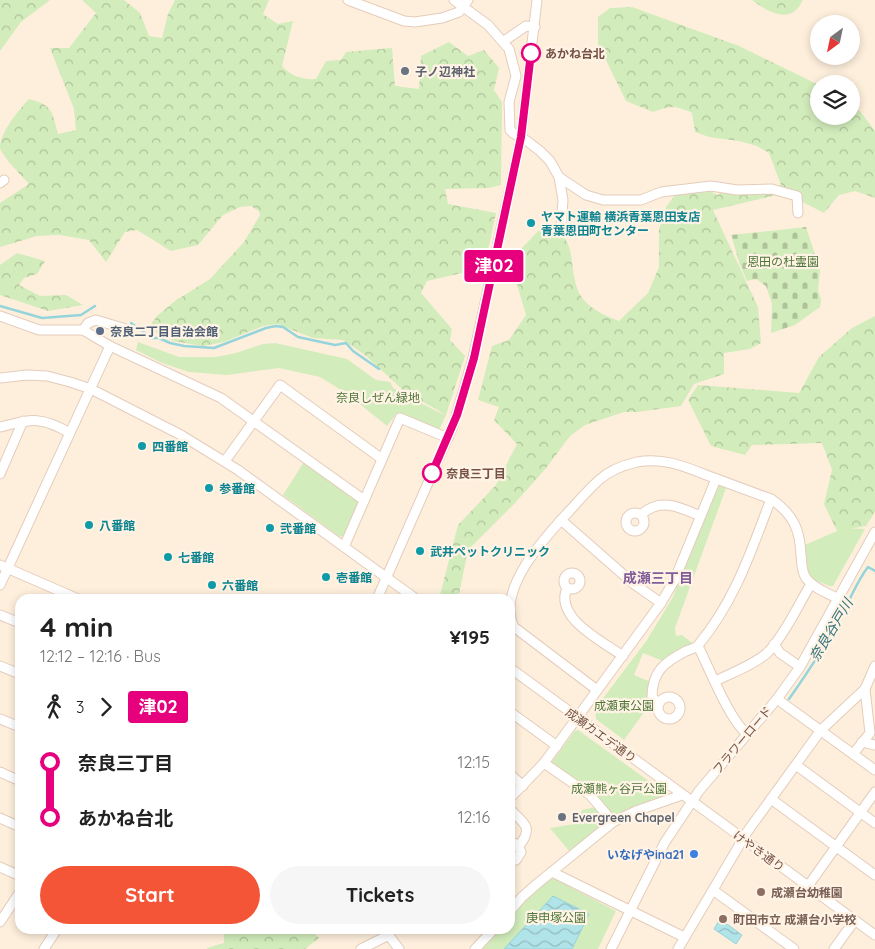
<!DOCTYPE html>
<meta charset="utf-8">
<style>
:root{--surface:#fff;--page:#f6f6f6;--text:#222;--muted:#767676;--accent:#f45536}
body{margin:0;font-family:Quicksand,"Noto Sans JP",sans-serif;background:var(--page);color:var(--text);height:100vh;display:flex;flex-direction:column;font-size:19px;white-space:nowrap}
*{box-sizing:border-box;margin:0}
p{font-size:16px;color:var(--muted)}
.icon{flex:none;width:28px;height:28px;fill:none;stroke:currentColor;stroke-width:2;stroke-linecap:round;stroke-linejoin:round}
.map{position:relative;flex:1;overflow:hidden}
.details{position:absolute;left:15px;top:594px;width:500px;height:340px;display:flex;flex-direction:column;background:var(--surface);border-radius:15px;box-shadow:0 2px 8px #0003}
.details>*{flex:none}
.badge{padding:0 10px;border-radius:4px;font-size:18px;line-height:32px}
.needle{width:32px;rotate:213deg}
.buttons{position:absolute;left:810px;top:15px;display:grid;gap:10px}
.buttons a{display:grid;place-items:center;width:50px;height:50px;border-radius:50%;background:var(--surface);box-shadow:0 2px 8px #0003;font-size:25px}
.map>.badge{position:absolute;translate:-50% -50%;box-shadow:0 0 0 2px #fff}
.legs{display:flex;align-items:center;gap:8px;height:55px;padding:0 25px;font-size:16px}
.legs p{margin-inline-start:auto}
.summary{display:flex;align-items:center;justify-content:space-between;height:85px;padding:0 25px}
h1{font-size:28px;font-weight:700;line-height:38px}
.cta{display:flex;gap:10px;margin-top:auto;padding:10px 25px}
.cta a{flex:1;height:58px;border-radius:30px;background:var(--accent);color:#fff;font-size:20px;font-weight:700;line-height:58px;text-align:center}
.cta a+a{background:var(--page);color:var(--text)}
ul{padding:0 25px;list-style:none}
li{display:flex;align-items:center;gap:18px;height:55px;font-size:19px}
li i{display:grid;place-items:center;width:8px;height:100%;margin:0 6px;background:currentColor}
li i::after{content:'';width:12px;height:12px;margin:-6px;border:4px solid;border-radius:50%;background:var(--surface)}
li p{margin-inline-start:auto}
li:first-child i{background:linear-gradient(#0000 50%,currentColor 0)}
li:last-child i{background:linear-gradient(currentColor 50%,#0000 0)}
.map>svg:first-child{display:block}
.forest{fill:url(#forest-crowns)}
.cemetery{fill:url(#cemetery-stones)}
.park{fill:#d2ecbb}
.water{fill:url(#water-waves);stroke:#95d4db}
.lines{fill:none;stroke-linecap:round;stroke-linejoin:round}
.stream{stroke:#95d4db;stroke-width:2.5}
.minor-casing{stroke:#e4ccbb;stroke-width:11}
.minor{stroke:#fff;stroke-width:9}
.line-1-casing{stroke:#fff;stroke-width:11}
.line-1{stroke:#e6007e;stroke-width:8}
.stop-1-dot{fill:#fff;stroke:#e6007e;stroke-width:2.5}
.worship-dot{fill:#6b7280;stroke:#fff3e5;stroke-width:2}
.culture-dot{fill:#0f9aa8;stroke:#fff3e5;stroke-width:2}
.service-dot{fill:#5c6f8a;stroke:#fff3e5;stroke-width:2}
.shop-dot{fill:#3f7fe0;stroke:#fff3e5;stroke-width:2}
.education-dot{fill:#8d6e63;stroke:#fff3e5;stroke-width:2}
.labels{text-anchor:middle;dominant-baseline:central;stroke-width:4.5;stroke-linejoin:round;paint-order:stroke}
.stop-label{font-size:12px;font-weight:bold;fill:#755244;stroke:#fff3e5;text-anchor:start}
.worship-label{font-size:12px;font-weight:bold;fill:#5b616d;stroke:#fff3e5;text-anchor:start}
.culture-label{font-size:12px;font-weight:bold;fill:#0d838f;stroke:#fff3e5;text-anchor:start}
.park-label{font-size:12px;fill:#4e7638;stroke:#fff3e5}
.service-label{font-size:12px;font-weight:bold;fill:#4e5e75;stroke:#fff3e5;text-anchor:start}
.street-label{font-size:12px;fill:#755244;stroke:#fff3e5}
.shop-label{font-size:12px;font-weight:bold;fill:#366cbe;stroke:#fff3e5;text-anchor:end}
.education-label{font-size:12px;font-weight:bold;fill:#785e54;stroke:#fff3e5;text-anchor:start}
.neighbourhood-label{font-size:14px;font-weight:bold;fill:#825e99;stroke:#fff3e5}
.water-label{font-size:14px;font-style:italic;fill:#36757c;stroke:#fff3e5}
</style>
<div class="map">
<svg width="875" height="949" viewBox="0 0 875 949">
<defs>
<pattern id="forest-crowns" width="20" height="18" patternUnits="userSpaceOnUse" patternTransform="scale(1.25)"><rect width="20" height="18" fill="#d2ecbb"/><path d="M2 6a3 3 0 1 1 6 0M12 15a3 3 0 1 1 6 0" fill="none" stroke="#afc29a"/></pattern>
<pattern id="cemetery-stones" width="16" height="16" patternUnits="userSpaceOnUse" patternTransform="scale(1.25)"><rect width="16" height="16" fill="#d2ecbb"/><path d="M2 7V4a2 2 0 0 1 4 0v3zM10 15v-3a2 2 0 0 1 4 0v3z" fill="#afc29a"/></pattern>
<pattern id="water-waves" width="16" height="10" patternUnits="userSpaceOnUse" patternTransform="scale(1.25)"><rect width="16" height="10" fill="#b0e4e9"/><path d="M0 5q4-4 8 0t8 0" fill="none" stroke="#94bbbe"/></pattern>
</defs>
<rect width="100%" height="100%" fill="#feefdc"/>
<!-- forest -->
<g class="forest">
<path d="M0 0H50L21 22 0 51Z"/>
<path d="M82 0H124L140 13 149 36 162 38 168 14 175 0H269L263 14 278 24 293 21 282 66C291 76 302 80 316 79L326 61 341 60 346 52 392 48 395 86 419 89 421 56 449 42 468 56 484 50 499 68 494 90 502 102 501 185 489 188 445 189 448 204 496 213 484 268 427 281 421 293 452 329 450 340 465 356 446 415 404 391 365 355 343 340 313 338 277 324 263 326 224 342 203 346 173 341 148 329 157 316 175 301 210 279 244 242 260 215 259 211 251 206 240 207 223 215 198 245 171 251 137 230 125 232 106 262 89 240 59 235 37 236 0 247V203L29 184C23 177 2 156 0 148 0 132 19 110 29 99 53 105 52 112 58 134L76 130 74 109 50 48H69L96 13Z"/>
<path d="M752 0H803C801 3 799 8 796 10 784 22 762 8 752 0Z"/>
<path d="M632 7 739 46 819 85V116H851V105L860 111 875 131V198L855 191 839 195 824 213 785 193 713 210 758 307 761 343 750 349 724 353V374L694 384 681 406 637 412H624L585 425 570 436 547 467 515 503 468 550 458 599H439L458 525 496 485 517 444 494 420 499 407 478 400 492 346 509 340 526 315 511 264 518 252 544 225 552 224C578 246 568 261 577 288 583 306 603 315 619 321L648 293 659 267V230L666 207 679 190 702 186 717 195 724 192 736 194 781 185 769 153 757 146 739 141 709 137 695 132 692 113C676 105 669 106 653 112L626 101 598 44V17L610 8Z"/>
<path d="M17 253 45 261 37 274 24 278 19 285 40 296 66 295 83 305 48 311 0 295V265Z"/>
<path d="M875 316V512L866 526 837 531 824 504 832 470 822 443 752 445 745 455 711 446 688 400 698 385 799 393 819 357 852 328Z"/>
<path d="M224 929H245L253 934 264 929H311L319 938 305 949H207L210 947 224 943Z"/>
</g>
<!-- cemetery -->
<path class="cemetery" d="M806 227 820 270 818 290 821 300 820 307 795 325 771 333 772 304 766 286 756 279 747 281 740 265 731 235Z"/>
<!-- park -->
<g class="park">
<path d="M138 342 179 357H216L236 353 263 344 275 343 347 359 376 380 390 382 393 388 436 411 446 415 439 430 408 417 396 414 387 426 346 393 320 377 279 368 227 375 189 372 162 363 136 350Z"/>
<path d="M304 462 360 502 344 535 340 537 283 495Z"/>
<path d="M716 484 726 488 675 628 676 636 682 635 695 645 663 661 643 653 634 675 653 683V700L624 740 596 719 595 709 647 640 673 597Z"/>
<path d="M844 528 865 529 833 586H829L811 578 808 570 805 545Z"/>
<path d="M578 730 664 792V797L614 816 592 793 551 763 575 731Z"/>
<path d="M596 807 606 818 605 823 570 852 550 828 575 824 582 810Z"/>
<path d="M549 879H555L616 911 598 949H481L499 929H510V917L529 896Z"/>
</g>
<!-- water -->
<g class="water">
<path d="M553 896 589 914 572 949H504Z"/>
<path d="M720 919 742 935 736 944 714 929Z"/>
</g>
<g class="lines">
<!-- stream -->
<g class="stream">
<path d="M0 306 42 318 81 315 95 306"/>
<path d="M131 323 152 338H159L170 343 184 346 214 348 266 328 276 326 283 327 298 337 335 345 346 343 353 351 379 369"/>
<path d="M789 699C808 672 827 644 842 614 851 598 857 581 868 567L875 571"/>
</g>
<!-- minor casing -->
<g class="minor-casing">
<g id="minor">
<path d="M348 0 404 21 415 22 442 18 459 12 468 0"/>
<path d="M454 0 488 25 509 49 516 76 509 102 510 130 513 133 527 141 540 151 550 161 559 177 586 195 603 200H641L661 192 711 186 737 190 772 189 797 196 798 213"/>
<path d="M504 41 526 26 535 27"/>
<path d="M559 177 563 200 561 227"/>
<path d="M0 183 4 180"/>
<path d="M0 316 39 330H83L110 346 221 398 364 500"/>
<path d="M83 330 88 323 96 320 126 329"/>
<path d="M0 378 27 375 47 376 70 382 91 389 181 435 238 470 416 599"/>
<path d="M0 427C32 419 41 416 70 433"/>
<path d="M225 461 280 385 382 459"/>
<path d="M0 474 23 421"/>
<circle cx="635" cy="522" r="9"/>
<path d="M641 515C659 497 680 507 700 516"/>
<path d="M561 520 634 584 661 603"/>
<path d="M344 547 400 418 448 438"/>
<path d="M0 565 78 599"/>
<circle cx="572" cy="581" r="8"/>
<path d="M0 585 110 346"/>
<path d="M567 588C554 618 602 641 623 656"/>
<path d="M377 599 453 426 473 358 521 137 537 0"/>
<path d="M0 615 20 623"/>
<path d="M774 644 780 653 800 667"/>
<path d="M698 646C710 670 729 719 747 734"/>
<path d="M0 666 20 674"/>
<path d="M510 668 875 935"/>
<path d="M715 681C730 674 760 662 770 650 787 631 798 605 811 584"/>
<path d="M597 690 514 627C495 588 549 533 573 507 581 498 590 488 599 480 609 471 624 465 637 462 666 457 688 468 714 478 733 485 752 492 771 499 793 514 800 529 801 555 802 562 801 571 806 578 813 588 828 593 838 599"/>
<circle cx="669" cy="708" r="11"/>
<path d="M777 699 875 770"/>
<path d="M659 704 652 697C652 671 665 662 686 651 691 649 697 648 699 644 735 601 751 551 771 499"/>
<path d="M510 712 557 746"/>
<path d="M0 719 20 727"/>
<path d="M862 742 875 745"/>
<path d="M853 754 870 733 865 689"/>
<path d="M544 763 590 795 613 822"/>
<path d="M796 765 875 823"/>
<path d="M0 772 20 781"/>
<path d="M510 774 523 786"/>
<path d="M510 798 544 763 661 603 674 581 716 479"/>
<path d="M771 799 875 875"/>
<path d="M510 809C524 824 534 827 519 846"/>
<path d="M0 818 20 827"/>
<path d="M510 842 517 844 521 852 516 860 510 861"/>
<path d="M0 867 20 876"/>
<path d="M552 872 684 937"/>
<path d="M808 886 875 792"/>
<path d="M713 890 794 949"/>
<path d="M510 911 522 897 538 883 613 822 636 811 682 795"/>
<path d="M0 922 20 892"/>
<path d="M384 929 399 949"/>
<path d="M44 949 57 929"/>
<path d="M361 949 389 935"/>
<path d="M475 949 494 929"/>
<path d="M611 949 665 842 699 791 777 699 800 667 875 532"/>
<path d="M678 949 747 832 821 730 865 689 875 666"/>
<path d="M834 949 855 920"/>
</g>
</g>
<!-- minor -->
<use href="#minor" class="minor"/>
</g>
<g class="lines">
<!-- line-1 casing -->
<g class="line-1-casing">
<path id="line-1" d="M432 473 457 415 474 358 521 137 531 53"/>
</g>
<!-- line-1 -->
<use href="#line-1" class="line-1"/>
</g>
<!-- markers -->
<g class="stop-1-dot">
<circle cx="531" cy="53" r="9"/>
<circle cx="432" cy="473" r="9"/>
</g>
<g class="worship-dot">
<circle cx="405" cy="71" r="5"/>
<circle cx="562" cy="817" r="5"/>
</g>
<g class="culture-dot">
<circle cx="531" cy="223" r="5"/>
<circle cx="142" cy="446" r="5"/>
<circle cx="209" cy="488" r="5"/>
<circle cx="89" cy="525" r="5"/>
<circle cx="270" cy="528" r="5"/>
<circle cx="420" cy="551" r="5"/>
<circle cx="168" cy="557" r="5"/>
<circle cx="326" cy="577" r="5"/>
<circle cx="212" cy="585" r="5"/>
</g>
<circle class="service-dot" cx="100" cy="331" r="5"/>
<circle class="shop-dot" cx="694" cy="854" r="5"/>
<g class="education-dot">
<circle cx="761" cy="892" r="5"/>
<circle cx="723" cy="919" r="5"/>
</g>
<g class="labels">
<!-- stop labels -->
<g class="stop-label">
<text x="545" y="53">あかね台北</text>
<text x="446" y="473">奈良三丁目</text>
</g>
<!-- worship labels -->
<g class="worship-label">
<text x="415" y="71">子ノ辺神社</text>
<text x="572" y="817">Evergreen Chapel</text>
</g>
<!-- culture labels -->
<g class="culture-label">
<text x="541" y="216">ヤマト運輸 横浜青葉恩田支店<tspan x="541" dy="14">青葉恩田町センター</tspan></text>
<text x="152" y="446">四番館</text>
<text x="219" y="488">参番館</text>
<text x="99" y="525">八番館</text>
<text x="280" y="528">弐番館</text>
<text x="430" y="551">武井ペットクリニック</text>
<text x="178" y="557">七番館</text>
<text x="336" y="577">壱番館</text>
<text x="222" y="585">六番館</text>
</g>
<!-- park labels -->
<g class="park-label">
<text x="783" y="261">恩田の杜霊園</text>
<text x="378" y="397">奈良しぜん緑地</text>
<text x="624" y="705">成瀬東公園</text>
<text x="619" y="788">成瀬熊ヶ谷戸公園</text>
<text x="556" y="917">庚申塚公園</text>
</g>
<!-- service labels -->
<g class="service-label">
<text x="110" y="331">奈良二丁目自治会館</text>
</g>
<!-- street labels -->
<g class="street-label">
<text transform="translate(601 735) rotate(36)">成瀬カエデ通り</text>
<text transform="translate(742 740) rotate(-50)">フラワーロード</text>
<text transform="translate(759 851) rotate(36)">けやき通り</text>
</g>
<!-- shop labels -->
<g class="shop-label">
<text x="684" y="854">いなげやina21</text>
</g>
<!-- education labels -->
<g class="education-label">
<text x="771" y="892">成瀬台幼稚園</text>
<text x="733" y="919">町田市立 成瀬台小学校</text>
</g>
<!-- neighbourhood labels -->
<g class="neighbourhood-label">
<text x="658" y="578">成瀬三丁目</text>
</g>
<!-- water labels -->
<g class="water-label">
<text transform="translate(831 630) rotate(-59)">奈良谷戸川</text>
</g>
</g>
</svg>
<div class="buttons">
<a><svg class="needle" viewBox="-14 -14 28 28"><path d="M0-13l5 13h-10z" fill="#e53935"/><path d="M0 13l5-13h-10z" fill="#767676"/></svg></a>
<a><svg class="icon" aria-label="layers" viewBox="0 0 24 24"><path d="M12 4l9 5-9 5-9-5zM3 14l9 5 9-5"/></svg></a>
</div>
<b class="badge" style="left:494px;top:266px;background:#e6007e;color:#fff">津02</b>
<section class="details">
<div class="summary"><div><h1>4 min</h1><p>12:12 – 12:16 · Bus</p></div><b>¥195</b></div>
<div class="legs"><svg class="icon" aria-label="walk" viewBox="0 0 24 24"><circle cx="13" cy="4" r="2"/><path d="M13 8l-2 6 4 7M11 14l-3 7M7 12l3-4h3l4 4"/></svg>3<svg class="icon" aria-label="forward" viewBox="0 0 24 24"><path d="M9 5l7 7-7 7"/></svg><b class="badge" style="background:#e6007e;color:#fff">津02</b></div>
<ul>
<li><i style="color:#e6007e"></i><b>奈良三丁目</b><p>12:15</p></li>
<li><i style="color:#e6007e"></i><b>あかね台北</b><p>12:16</p></li>
</ul>
<div class="cta"><a>Start</a><a>Tickets</a></div>
</section>
</div>
